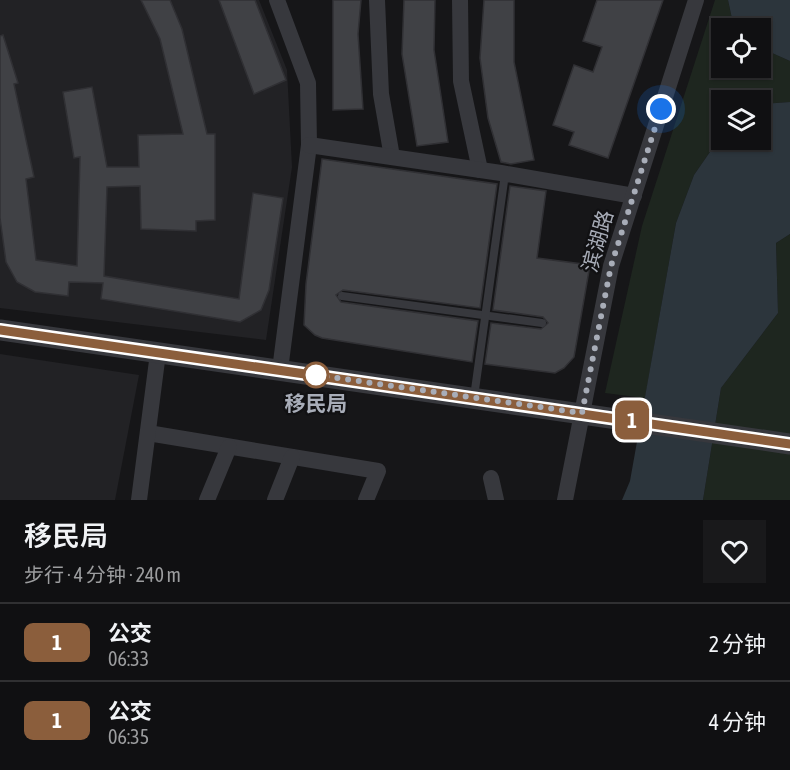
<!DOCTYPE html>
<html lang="zh">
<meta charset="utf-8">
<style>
:root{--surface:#101012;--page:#19191b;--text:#f1f3f6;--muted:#9c9d9f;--line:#303032}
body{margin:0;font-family:"Asap Condensed","Noto Sans SC",sans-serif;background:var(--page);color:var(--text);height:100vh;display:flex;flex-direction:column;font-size:22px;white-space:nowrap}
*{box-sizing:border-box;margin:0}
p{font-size:20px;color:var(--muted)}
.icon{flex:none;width:33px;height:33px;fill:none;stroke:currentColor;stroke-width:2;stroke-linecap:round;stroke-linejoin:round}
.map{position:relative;height:500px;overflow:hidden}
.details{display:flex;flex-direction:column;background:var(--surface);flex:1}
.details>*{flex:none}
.badge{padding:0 12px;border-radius:9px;font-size:21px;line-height:39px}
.controls{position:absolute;left:711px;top:18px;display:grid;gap:12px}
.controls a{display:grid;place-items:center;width:60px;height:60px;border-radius:0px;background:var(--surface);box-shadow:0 2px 4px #0004,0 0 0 2px var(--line);font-size:30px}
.you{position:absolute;width:30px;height:30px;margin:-15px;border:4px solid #fff;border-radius:50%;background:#1a73e8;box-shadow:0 0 0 9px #1a73e833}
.map>.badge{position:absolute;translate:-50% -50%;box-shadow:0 0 0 3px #fff}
.round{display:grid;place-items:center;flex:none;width:63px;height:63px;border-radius:0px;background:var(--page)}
.head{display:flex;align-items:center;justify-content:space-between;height:102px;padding:0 24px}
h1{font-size:28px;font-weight:600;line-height:45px}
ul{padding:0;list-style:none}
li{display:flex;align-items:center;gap:18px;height:78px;padding:0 24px;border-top:2px solid var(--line)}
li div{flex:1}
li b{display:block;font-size:22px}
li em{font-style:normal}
li .badge{min-width:66px;font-weight:700;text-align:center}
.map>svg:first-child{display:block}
.built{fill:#222225}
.green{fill:#1e261f}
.water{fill:#2c353c}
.building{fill:#404145;stroke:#303034;stroke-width:1.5}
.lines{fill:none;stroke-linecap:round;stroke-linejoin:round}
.service{stroke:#37383d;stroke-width:8}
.minor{stroke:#37383d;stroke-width:16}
.tertiary{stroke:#37383d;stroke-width:21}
.line-casing{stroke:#fff;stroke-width:14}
.line{stroke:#8b5e3c;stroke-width:9}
.walk{stroke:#a8adb8;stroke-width:6;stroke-dasharray:0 10.8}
.stop-dot{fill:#fff;stroke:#8b5e3c;stroke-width:3}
.labels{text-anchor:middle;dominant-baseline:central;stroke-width:4.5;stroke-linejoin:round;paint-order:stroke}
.street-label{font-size:21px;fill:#a8adb8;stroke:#111113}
.stop-label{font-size:21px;font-weight:bold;fill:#a8adb8;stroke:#111113}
</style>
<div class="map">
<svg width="790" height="500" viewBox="0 0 790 500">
<rect width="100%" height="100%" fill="#161618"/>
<!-- built -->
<g class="built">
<path d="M0 0H259L287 70 292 167 266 340 0 308Z"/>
<path d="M0 354 139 375 115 500H0Z"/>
</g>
<!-- green -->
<g class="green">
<path d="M715 0H728L734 28H722V68H760L761 48 790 61V102L761 104 760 100H722L721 136 694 175 676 223 645 398 605 393 642 226Z"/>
<path d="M790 234V500H703L721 388 778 313 776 243Z"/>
</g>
<!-- water -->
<g class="water">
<path d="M728 0H790V61L761 48 760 28H734Z"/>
<path d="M790 102V234L776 243 778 313 721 388 703 500H622L630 481 676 223 694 175 721 136 722 140H760L761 104Z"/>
</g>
<!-- building -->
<g class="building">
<path d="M141 0H170L182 29 207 134H215V220L196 221V231L141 229 140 186 107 187 104 276 239 299 253 193 283 198 269 290 261 310 240 322 101 299 103 283 69 282 68 296 35 292 17 282 6 262 0 218V36L3 35 18 83 14 84 34 177 26 179 36 260 77 266 80 157 74 158 63 92 92 87 107 167H139L138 135 183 134 160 39Z"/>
<path d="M219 0H255L286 80 254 94Z"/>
<path d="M333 0H361L358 34 363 109 333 110Z"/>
<path d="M404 0H435L434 50 448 142 417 146 402 54Z"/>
<path d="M484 0H514V62L534 160 511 164 501 162 488 118 480 58Z"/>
<path d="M597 0H663L608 158 569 145 574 132 553 125 574 65 593 72 602 47 583 41Z"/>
<path d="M322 159 497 184 480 308 343 290 336 295 341 302 478 321 472 362 322 338 315 335 304 325 306 284Z"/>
<path d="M510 186 546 191 537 258 590 265 574 357 564 368 555 373 485 364 491 323 541 329 548 323 543 317 493 310Z"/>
</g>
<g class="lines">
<!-- service -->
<g class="service">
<path d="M342 296 542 323"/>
<path d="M474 397 505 174"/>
</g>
<!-- minor -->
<g class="minor">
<path d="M277 0 308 83 309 145 280 370"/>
<path d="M377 0 381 94 392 157"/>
<path d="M460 0 461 81 480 170"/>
<path d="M309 145 501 173 634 196"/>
<path d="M148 433 378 471 366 500"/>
<path d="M491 478 496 500"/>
<path d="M139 500 158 353"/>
<path d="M207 500 229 447"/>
<path d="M275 500 292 457"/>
<path d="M565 500 611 266 696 0"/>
</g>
<!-- tertiary -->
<path class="tertiary" d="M0 330 790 444"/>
</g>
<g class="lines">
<!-- line casing -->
<g class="line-casing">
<path id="line" d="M0 330 790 444"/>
</g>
<!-- line -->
<use href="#line" class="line"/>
<!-- walk -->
<path class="walk" d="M316 375 582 413 611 266 661 109"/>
</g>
<!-- markers -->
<circle class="stop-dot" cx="316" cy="375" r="12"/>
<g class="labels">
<!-- street labels -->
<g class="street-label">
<text transform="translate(597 241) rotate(-74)">滨湖路</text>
</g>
<!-- stop labels -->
<g class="stop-label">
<text x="316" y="403">移民局</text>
</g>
</g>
</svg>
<div class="controls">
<a><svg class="icon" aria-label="locate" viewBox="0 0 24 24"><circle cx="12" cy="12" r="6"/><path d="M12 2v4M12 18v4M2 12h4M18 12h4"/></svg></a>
<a><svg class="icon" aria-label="layers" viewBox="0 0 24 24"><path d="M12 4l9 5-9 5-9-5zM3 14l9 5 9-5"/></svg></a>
</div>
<div class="you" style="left:661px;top:109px"></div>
<b class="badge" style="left:632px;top:420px;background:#8b5e3c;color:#fff">1</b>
</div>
<section class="details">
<div class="head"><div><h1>移民局</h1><p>步行 · 4 分钟 · 240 m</p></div><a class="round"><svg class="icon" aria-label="heart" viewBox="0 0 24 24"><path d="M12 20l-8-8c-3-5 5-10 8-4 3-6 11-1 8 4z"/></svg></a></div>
<ul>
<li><span class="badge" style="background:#8b5e3c;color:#fff">1</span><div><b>公交</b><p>06:33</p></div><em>2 分钟</em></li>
<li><span class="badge" style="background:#8b5e3c;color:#fff">1</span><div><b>公交</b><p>06:35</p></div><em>4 分钟</em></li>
</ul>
</section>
